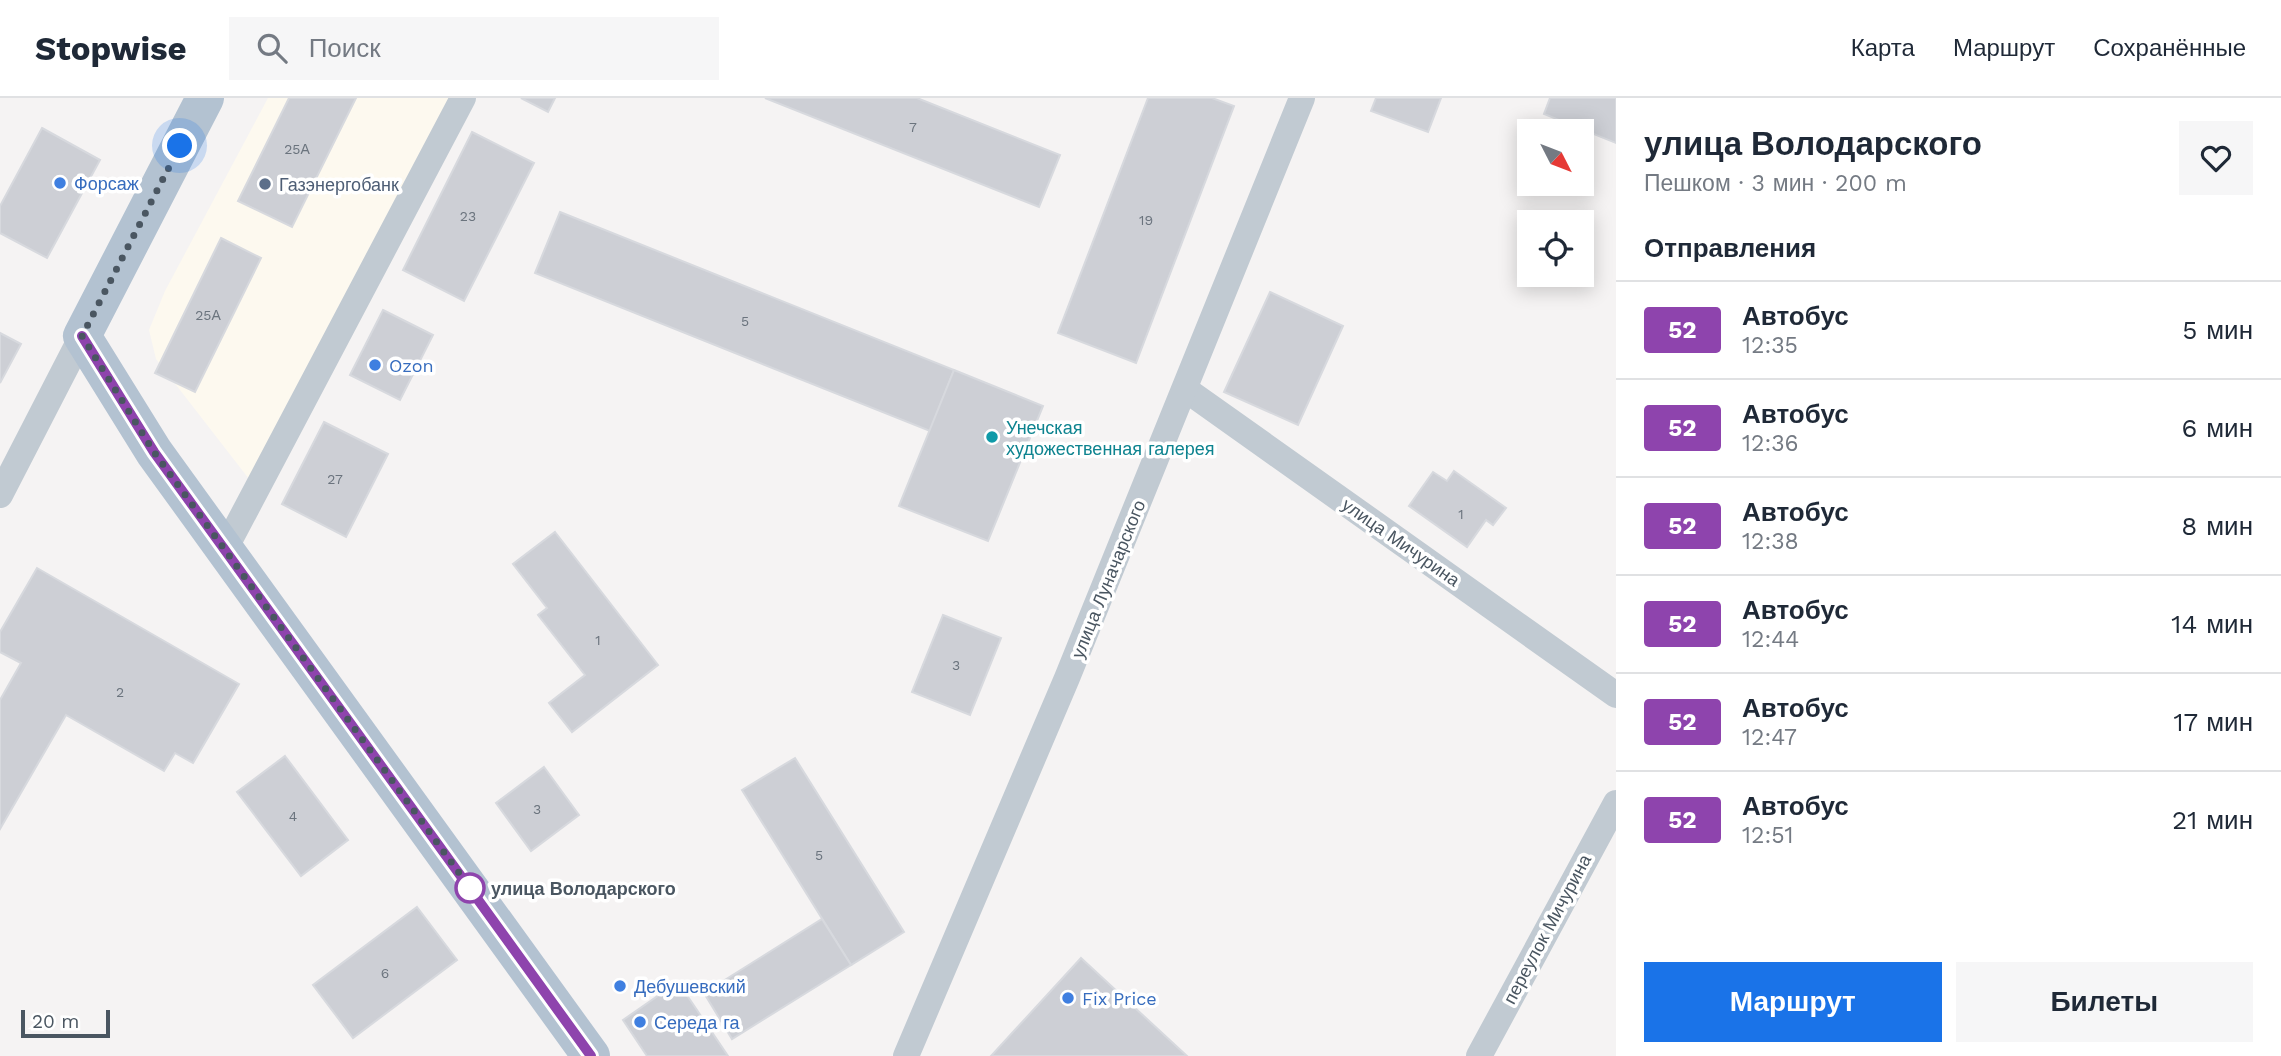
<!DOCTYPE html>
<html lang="ru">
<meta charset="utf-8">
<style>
:root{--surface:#fff;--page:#f6f6f7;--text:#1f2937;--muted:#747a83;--line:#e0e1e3;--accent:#1a73e8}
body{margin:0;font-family:"Work Sans",sans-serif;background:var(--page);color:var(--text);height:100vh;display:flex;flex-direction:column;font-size:26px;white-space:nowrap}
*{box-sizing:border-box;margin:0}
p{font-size:23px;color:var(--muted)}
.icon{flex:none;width:38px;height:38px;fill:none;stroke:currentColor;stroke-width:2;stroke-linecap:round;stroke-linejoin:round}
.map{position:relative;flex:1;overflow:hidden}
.side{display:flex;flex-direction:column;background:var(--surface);width:665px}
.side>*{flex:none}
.badge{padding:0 14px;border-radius:5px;font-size:24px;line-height:46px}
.needle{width:46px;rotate:132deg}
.controls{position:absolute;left:1517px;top:21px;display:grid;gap:14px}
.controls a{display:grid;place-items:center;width:77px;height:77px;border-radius:0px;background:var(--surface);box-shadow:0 4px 18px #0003;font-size:35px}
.scale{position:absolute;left:21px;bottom:18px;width:89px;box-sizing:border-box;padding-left:7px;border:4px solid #4a5661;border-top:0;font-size:19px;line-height:24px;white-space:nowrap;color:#4a5661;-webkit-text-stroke:5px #fff;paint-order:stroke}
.you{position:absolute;width:35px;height:35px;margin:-18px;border:5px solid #fff;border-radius:50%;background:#1a73e8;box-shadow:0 0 0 10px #1a73e833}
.map>.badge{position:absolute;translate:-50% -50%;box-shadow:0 0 0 4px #fff}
h2{padding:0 28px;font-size:26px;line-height:63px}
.round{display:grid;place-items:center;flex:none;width:74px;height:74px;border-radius:0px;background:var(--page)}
.summary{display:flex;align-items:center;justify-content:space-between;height:119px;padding:0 28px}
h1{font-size:33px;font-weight:800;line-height:52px}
.button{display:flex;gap:14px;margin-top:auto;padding:14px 28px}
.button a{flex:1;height:80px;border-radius:0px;background:var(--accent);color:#fff;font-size:28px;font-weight:800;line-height:80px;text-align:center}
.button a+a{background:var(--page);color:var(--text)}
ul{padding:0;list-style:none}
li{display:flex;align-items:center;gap:21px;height:98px;padding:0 28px;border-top:2px solid var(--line)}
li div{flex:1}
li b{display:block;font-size:26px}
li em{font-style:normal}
li .badge{min-width:77px;font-weight:700;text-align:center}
header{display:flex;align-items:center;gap:42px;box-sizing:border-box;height:98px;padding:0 35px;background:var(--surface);border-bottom:2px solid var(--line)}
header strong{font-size:33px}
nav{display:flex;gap:38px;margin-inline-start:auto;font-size:24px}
.search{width:490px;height:63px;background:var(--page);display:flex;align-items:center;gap:18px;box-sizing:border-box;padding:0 24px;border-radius:0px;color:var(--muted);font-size:26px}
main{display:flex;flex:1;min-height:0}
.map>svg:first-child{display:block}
.commercial{fill:#fdf9ef}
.building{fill:#cdcfd5;stroke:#d7d9de;stroke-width:2}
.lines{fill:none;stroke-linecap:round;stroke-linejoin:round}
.street{stroke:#c1cad2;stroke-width:26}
.primary{stroke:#b3c2d1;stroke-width:38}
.line-casing{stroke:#fff;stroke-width:16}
.line{stroke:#8e44ad;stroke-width:10}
.walk{stroke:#4a5661;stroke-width:7;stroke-dasharray:0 12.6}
.shop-dot{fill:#3f7fe0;stroke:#fff;stroke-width:2.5}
.service-dot{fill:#5c6f8a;stroke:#fff;stroke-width:2.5}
.culture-dot{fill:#0f9aa8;stroke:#fff;stroke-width:2.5}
.stop-dot{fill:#fff;stroke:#8e44ad;stroke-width:3.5}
.labels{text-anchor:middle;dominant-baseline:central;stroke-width:7;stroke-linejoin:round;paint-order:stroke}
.number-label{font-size:14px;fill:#6b747e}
.shop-label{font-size:18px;fill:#366cbe;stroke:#fff;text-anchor:start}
.service-label{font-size:18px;fill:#4e5e75;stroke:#fff;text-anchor:start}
.culture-label{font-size:18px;fill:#0d838f;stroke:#fff;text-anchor:start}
.street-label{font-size:18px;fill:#4a5661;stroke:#fff}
.stop-label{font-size:18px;font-weight:bold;fill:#4a5661;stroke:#fff;text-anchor:start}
</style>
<header>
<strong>Stopwise</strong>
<div class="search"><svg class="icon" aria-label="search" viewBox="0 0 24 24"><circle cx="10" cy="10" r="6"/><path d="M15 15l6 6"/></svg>Поиск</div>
<nav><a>Карта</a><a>Маршрут</a><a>Сохранённые</a></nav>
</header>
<main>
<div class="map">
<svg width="1616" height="958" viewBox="0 0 1616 958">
<rect width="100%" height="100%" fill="#f5f3f3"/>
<!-- commercial -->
<path class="commercial" d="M268 0H462L256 390 156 261 149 232 165 193Z"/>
<!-- building -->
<g class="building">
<path d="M289 0H356L292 129 238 103Z"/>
<path d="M521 0H555L548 14Z"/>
<path d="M765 0H917L1060 57 1039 109Z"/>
<path d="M1148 0H1212L1234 8 1136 265 1058 235Z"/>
<path d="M1376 0H1441L1428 34 1371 13Z"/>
<path d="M1550 0H1616V45L1544 16Z"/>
<path d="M42 30 100 62 47 160 0 135V108Z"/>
<path d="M472 34 534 65 464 203 403 172Z"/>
<path d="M560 114 954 272 930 333 535 175Z"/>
<path d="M221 140 261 160 195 294 155 275Z"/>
<path d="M1270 194 1343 228 1298 327 1224 294Z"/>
<path d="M383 212 433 237 400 302 350 277Z"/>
<path d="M0 235 21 246 0 285Z"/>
<path d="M954 272 1043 308 988 443 899 408Z"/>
<path d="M324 324 388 356 346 439 282 406Z"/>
<path d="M1454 373 1506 410 1493 427 1486 422 1467 449 1409 408 1433 374 1447 383Z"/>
<path d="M555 434 658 567 572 634 549 605 585 577 538 517 547 510 513 466Z"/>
<path d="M37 470 239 586 193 665 175 655 164 673 66 617 0 731V602L21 565 0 554V534Z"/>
<path d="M943 517 1001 540 970 617 912 594Z"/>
<path d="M285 658 348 742 301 778 237 694Z"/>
<path d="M795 660 904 834 851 867 742 692Z"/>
<path d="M544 669 579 717 531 753 496 705Z"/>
<path d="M417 809 457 862 353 940 313 887Z"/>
<path d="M822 821 851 867 732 941 704 895Z"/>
<path d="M1081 860 1187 958H991Z"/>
<path d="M678 884 728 958H647L623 922Z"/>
</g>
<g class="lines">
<!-- street -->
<g class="street">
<path d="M1185 291 1616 597"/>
<path d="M0 397 82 238"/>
<path d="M225 451 463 0"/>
<path d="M906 958 1067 580 1302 0"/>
<path d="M1479 958 1616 705"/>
</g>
<!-- primary -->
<path class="primary" d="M205 0 82 238 154 354 591 958"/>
</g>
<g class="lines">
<!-- line casing -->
<g class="line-casing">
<path id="line" d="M82 238 154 354 591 958"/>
</g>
<!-- line -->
<use href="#line" class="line"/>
<!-- walk -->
<path class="walk" d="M180 48 82 238 154 354 470 790"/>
</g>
<!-- markers -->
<g class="shop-dot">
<circle cx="60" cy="85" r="7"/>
<circle cx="375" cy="267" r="7"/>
<circle cx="620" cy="888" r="7"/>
<circle cx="1068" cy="900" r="7"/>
<circle cx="640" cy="924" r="7"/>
</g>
<circle class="service-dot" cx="265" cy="86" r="7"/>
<circle class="culture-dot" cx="992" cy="339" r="7"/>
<circle class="stop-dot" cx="470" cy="790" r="14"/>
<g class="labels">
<!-- number labels -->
<g class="number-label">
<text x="913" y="29">7</text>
<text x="297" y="51">25А</text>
<text x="468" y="118">23</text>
<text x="1146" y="122">19</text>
<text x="208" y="217">25А</text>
<text x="745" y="223">5</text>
<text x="335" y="381">27</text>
<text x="1461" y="416">1</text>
<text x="598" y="542">1</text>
<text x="956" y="567">3</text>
<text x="120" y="594">2</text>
<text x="537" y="711">3</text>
<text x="293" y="718">4</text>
<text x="819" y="757">5</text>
<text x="385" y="875">6</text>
</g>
<!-- shop labels -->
<g class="shop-label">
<text x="74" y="85">Форсаж</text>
<text x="389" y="267">Ozon</text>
<text x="634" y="888">Дебушевский</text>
<text x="1082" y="900">Fix Price</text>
<text x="654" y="924">Середа га</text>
</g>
<!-- service labels -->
<g class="service-label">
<text x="279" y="86">Газэнергобанк</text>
</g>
<!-- culture labels -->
<g class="culture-label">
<text x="1006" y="329">Унечская<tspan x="1006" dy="21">художественная галерея</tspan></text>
</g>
<!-- street labels -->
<g class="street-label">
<text transform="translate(1401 444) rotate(35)">улица Мичурина</text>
<text transform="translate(1108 481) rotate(-68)">улица Луначарского</text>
<text transform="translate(1547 831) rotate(-62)">переулок Мичурина</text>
</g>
<!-- stop labels -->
<g class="stop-label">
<text x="491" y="790">улица Володарского</text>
</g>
</g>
</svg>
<div class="controls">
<a><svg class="needle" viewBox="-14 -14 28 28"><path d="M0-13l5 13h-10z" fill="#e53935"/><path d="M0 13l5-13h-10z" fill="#747a83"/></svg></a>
<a><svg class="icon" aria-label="locate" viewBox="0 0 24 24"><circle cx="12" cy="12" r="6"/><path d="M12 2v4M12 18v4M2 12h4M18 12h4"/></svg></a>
</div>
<div class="scale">20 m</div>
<div class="you" style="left:180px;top:48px"></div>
</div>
<section class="side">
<div class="summary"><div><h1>улица Володарского</h1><p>Пешком · 3 мин · 200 m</p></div><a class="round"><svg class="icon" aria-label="heart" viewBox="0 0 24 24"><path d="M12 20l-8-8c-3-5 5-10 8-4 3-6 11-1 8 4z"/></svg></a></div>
<h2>Отправления</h2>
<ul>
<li><span class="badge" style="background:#8e44ad;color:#fff">52</span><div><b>Автобус</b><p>12:35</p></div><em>5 мин</em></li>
<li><span class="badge" style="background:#8e44ad;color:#fff">52</span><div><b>Автобус</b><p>12:36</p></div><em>6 мин</em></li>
<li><span class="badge" style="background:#8e44ad;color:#fff">52</span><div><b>Автобус</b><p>12:38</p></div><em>8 мин</em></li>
<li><span class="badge" style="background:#8e44ad;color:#fff">52</span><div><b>Автобус</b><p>12:44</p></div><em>14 мин</em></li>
<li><span class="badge" style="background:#8e44ad;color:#fff">52</span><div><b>Автобус</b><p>12:47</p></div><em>17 мин</em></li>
<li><span class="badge" style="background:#8e44ad;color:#fff">52</span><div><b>Автобус</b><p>12:51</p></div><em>21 мин</em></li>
</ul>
<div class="button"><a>Маршрут</a><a>Билеты</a></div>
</section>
</main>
